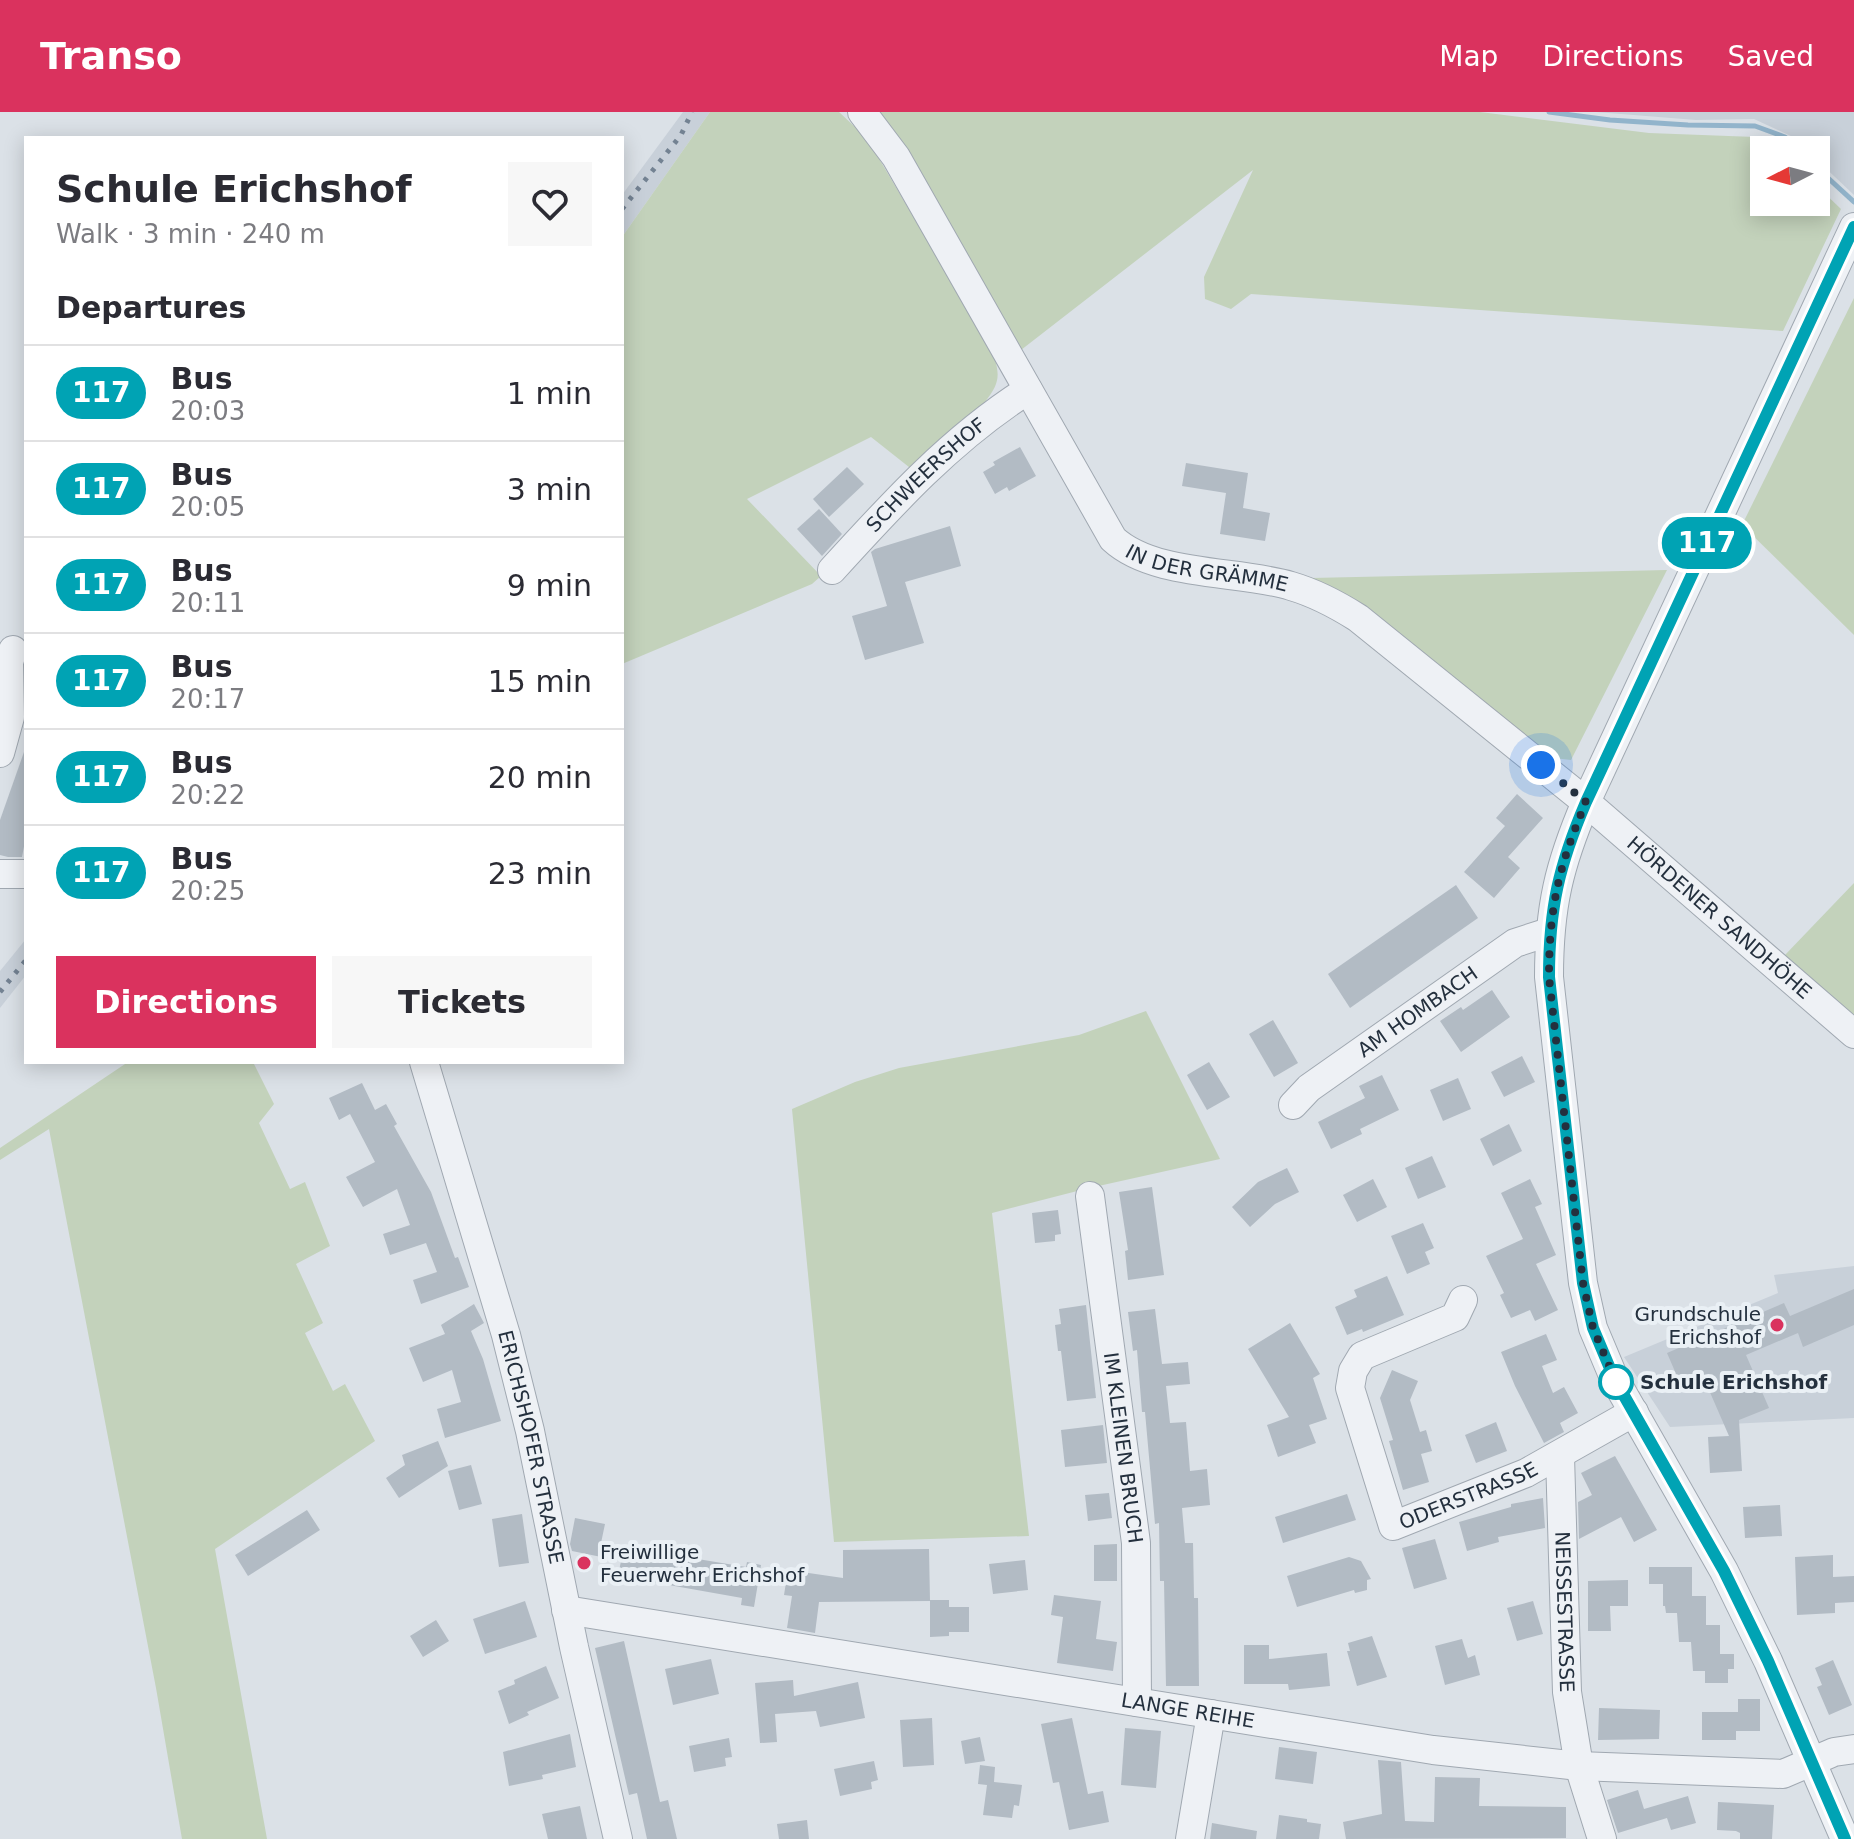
<!DOCTYPE html>
<meta charset="utf-8">
<style>
:root{--surface:#fff;--page:#f7f7f7;--text:#2b2b33;--muted:#7c7c81;--line:#e1e1e2;--accent:#da325e}
body{margin:0;font-family:"DejaVu Sans",sans-serif;background:var(--page);color:var(--text);height:100vh;display:flex;flex-direction:column;font-size:30px;white-space:nowrap}
*{box-sizing:border-box;margin:0}
p{font-size:26px;color:var(--muted)}
.icon{flex:none;width:44px;height:44px;fill:none;stroke:currentColor;stroke-width:2;stroke-linecap:round;stroke-linejoin:round}
.map{position:relative;flex:1;overflow:hidden}
.side{position:absolute;left:24px;top:24px;width:600px;height:928px;display:flex;flex-direction:column;background:var(--surface);border-radius:0px;box-shadow:0 4px 20px #0003}
.side>*{flex:none}
.badge{padding:0 16px;border-radius:26px;font-size:28px;line-height:52px}
.needle{width:52px;rotate:264deg}
.buttons{position:absolute;left:1750px;top:24px;display:grid;gap:16px}
.buttons a{display:grid;place-items:center;width:80px;height:80px;border-radius:0px;background:var(--surface);box-shadow:0 4px 20px #0003;font-size:40px}
.you{position:absolute;width:40px;height:40px;margin:-20px;border:6px solid #fff;border-radius:50%;background:#1a73e8;box-shadow:0 0 0 12px #1a73e833}
.map>.badge{position:absolute;translate:-50% -50%;box-shadow:0 0 0 4px #fff}
h2{padding:0 32px;font-size:30px;line-height:72px}
.round{display:grid;place-items:center;flex:none;width:84px;height:84px;border-radius:0px;background:var(--page)}
.overview{display:flex;align-items:center;justify-content:space-between;height:136px;padding:0 32px}
h1{font-size:38px;font-weight:700;line-height:60px}
.cta{display:flex;gap:16px;margin-top:auto;padding:16px 32px}
.cta a{flex:1;height:92px;border-radius:0px;background:var(--accent);color:#fff;font-size:32px;font-weight:700;line-height:92px;text-align:center}
.cta a+a{background:var(--page);color:var(--text)}
ul{padding:0;list-style:none}
li{display:flex;align-items:center;gap:24px;height:96px;padding:0 32px;border-top:2px solid var(--line)}
li div{flex:1}
li b{display:block;font-size:30px}
li em{font-style:normal}
li .badge{min-width:88px;font-weight:700;text-align:center}
header{display:flex;align-items:center;gap:48px;box-sizing:border-box;height:112px;padding:0 40px;background:var(--accent);color:#fff}
header strong{font-size:38px}
nav{display:flex;gap:44px;margin-inline-start:auto;font-size:28px}
.map>svg:first-child{display:block}
.built{fill:#c8d0d9}
.green{fill:#c3d2bb}
.lines{fill:none;stroke-linecap:round;stroke-linejoin:round}
.stream{stroke:#92b4cb;stroke-width:5}
.building{fill:#b2bbc4}
.minor-casing{stroke:#a0a8b1;stroke-width:30}
.minor{stroke:#eef1f5;stroke-width:28}
.rail{stroke:#738292;stroke-width:5;stroke-dasharray:4 8;stroke-linecap:butt}
.line-casing{stroke:#fff;stroke-width:18}
.line{stroke:#00a3b4;stroke-width:12}
.walk{stroke:#24303e;stroke-width:8;stroke-dasharray:0 14.4}
.poi-dot{fill:#da325e;stroke:#eaf0f5;stroke-width:3}
.stop-dot{fill:#fff;stroke:#00a3b4;stroke-width:4}
.labels{text-anchor:middle;dominant-baseline:central;stroke-width:8;stroke-linejoin:round;paint-order:stroke}
.street-label{font-size:20px;fill:#24303e;stroke:#eaf0f5}
.poi-label{font-size:20px;fill:#24303e;stroke:#eaf0f5;text-anchor:end}
.stop-label{font-size:20px;font-weight:bold;fill:#24303e;stroke:#eaf0f5;text-anchor:start}
</style>
<header>
<strong>Transo</strong>
<nav><a>Map</a><a>Directions</a><a>Saved</a></nav>
</header>
<div class="map">
<svg width="1854" height="1727" viewBox="0 0 1854 1727">
<rect width="100%" height="100%" fill="#dbe1e7"/>
<!-- built -->
<g class="built">
<path d="M683 0H710L622 125V83Z"/>
<path d="M1596 0H1854V83L1816 47V38H1806L1793 25 1754 7 1696 8Z"/>
<path d="M26 827V863L0 896V859Z"/>
<path d="M1854 1154V1306L1670 1315 1624 1245 1778 1181 1774 1163Z"/>
</g>
<!-- green -->
<g class="green">
<path d="M710 0H839L854 14 858 11 992 238C1000 262 1001 270 985 290L914 359 871 325 747 387 821 464 812 472 622 552V125Z"/>
<path d="M874 0H1480L1649 21 1755 25 1777 38H1764V90H1816V73L1841 97 1783 219 1251 182 1231 197 1205 187 1204 165 1253 58 1021 238Z"/>
<path d="M1854 186V523L1742 413Z"/>
<path d="M1667 458 1571 648 1554 646 1363 494 1311 466Z"/>
<path d="M1854 771V904L1785 843Z"/>
<path d="M1146 899 1220 1047 1085 1077 992 1101 1029 1424 834 1430 792 997 855 970 899 956 1079 923Z"/>
<path d="M128 950H253L274 992 259 1011 290 1077 305 1070 330 1134 296 1152 323 1211 305 1221 333 1279 345 1272 375 1329 215 1437 267 1727H182L156 1576 49 1017 0 1048V1036Z"/>
</g>
<g class="lines">
<!-- stream -->
<g class="stream">
<path d="M1549 0 1610 8 1688 13 1755 14 1785 25 1798 38"/>
<path d="M1816 55 1854 90"/>
</g>
</g>
<!-- building -->
<g class="building">
<path d="M1020 335 1036 364 1009 379 1007 375 995 382 983 360 995 353 993 350Z"/>
<path d="M1186 351 1248 361 1243 396 1270 401 1265 429 1220 422 1226 381 1182 374Z"/>
<path d="M847 355 864 372 829 405 813 387Z"/>
<path d="M819 397 842 422 822 444 797 417Z"/>
<path d="M950 414 961 454 905 470 924 531 865 548 852 504 887 494 871 440 875 437Z"/>
<path d="M24 640 26 641V724L22 745H8L0 743V708Z"/>
<path d="M1517 682 1543 706 1508 745 1520 756 1494 786 1464 760 1505 714 1496 706Z"/>
<path d="M1456 773 1478 806 1350 896 1328 862Z"/>
<path d="M1492 878 1510 905 1461 940 1440 909 1461 895 1463 898Z"/>
<path d="M1273 908 1298 951 1274 965 1249 922Z"/>
<path d="M1522 944 1535 970 1504 985 1491 960Z"/>
<path d="M1209 950 1230 985 1207 998 1187 963Z"/>
<path d="M1382 963 1399 998 1360 1017 1362 1022 1331 1037 1318 1010 1365 986 1359 974Z"/>
<path d="M1458 966 1471 997 1443 1009 1430 978Z"/>
<path d="M362 971 375 998 386 992 397 1012 394 1014 431 1080 455 1146 458 1145 469 1175 421 1192 413 1168 437 1160 426 1131 390 1143 383 1122 410 1113 397 1077 363 1095 346 1065 375 1050 350 1002 339 1008 329 986Z"/>
<path d="M1509 1012 1522 1039 1493 1054 1480 1027Z"/>
<path d="M1432 1044 1446 1075 1418 1087 1405 1056Z"/>
<path d="M1287 1056 1299 1080 1275 1092 1250 1115 1232 1095 1258 1070Z"/>
<path d="M1373 1067 1387 1095 1357 1110 1343 1083Z"/>
<path d="M1530 1067 1542 1092 1535 1095 1556 1143 1536 1152 1558 1198 1535 1209 1530 1198 1511 1206 1500 1183 1504 1181 1486 1144 1523 1127 1501 1081Z"/>
<path d="M1152 1075 1164 1163 1128 1168 1125 1139 1128 1138 1119 1080Z"/>
<path d="M1058 1098 1061 1122 1055 1123V1129L1035 1131 1032 1101Z"/>
<path d="M1423 1111 1434 1136 1425 1140 1430 1152 1407 1162 1391 1124Z"/>
<path d="M1387 1164 1404 1203 1363 1220 1362 1217 1347 1223 1335 1195 1357 1185 1354 1178Z"/>
<path d="M1854 1177V1213L1803 1235 1798 1221 1746 1243 1769 1296 1739 1308 1742 1359 1710 1361 1708 1325 1729 1324 1702 1262 1680 1271 1667 1241 1784 1191 1790 1204Z"/>
<path d="M474 1192 484 1211 471 1219 483 1247 501 1309 445 1326 437 1297 461 1290 452 1258 423 1270 409 1236 445 1222 441 1213Z"/>
<path d="M1086 1193 1096 1286 1067 1289 1061 1239H1058L1055 1213 1061 1212 1059 1197Z"/>
<path d="M1155 1197 1162 1252 1188 1250 1190 1272 1166 1274 1170 1311 1186 1310 1190 1359 1207 1357 1210 1393 1182 1396 1185 1431H1193L1194 1486H1198L1199 1574H1166L1164 1469H1160L1159 1411 1155 1412 1145 1300H1142L1137 1238 1133 1239 1128 1200Z"/>
<path d="M1290 1211 1320 1262 1313 1266 1327 1307 1309 1313 1316 1331 1278 1345 1267 1313 1289 1305 1248 1237Z"/>
<path d="M1546 1222 1557 1248 1542 1254 1553 1281 1564 1275 1578 1301 1560 1311 1564 1320 1544 1331 1515 1274 1501 1240Z"/>
<path d="M1392 1258 1418 1269 1410 1288 1420 1320 1426 1318 1432 1339 1421 1342 1429 1370 1403 1378 1389 1329 1393 1328 1380 1286Z"/>
<path d="M1496 1310 1507 1339 1476 1351 1465 1323Z"/>
<path d="M1103 1313 1107 1351 1065 1355 1061 1318Z"/>
<path d="M438 1329 448 1354 399 1386 386 1366 405 1353 402 1343Z"/>
<path d="M1615 1344 1657 1418 1634 1430 1621 1405 1579 1427 1578 1390 1592 1383 1581 1361Z"/>
<path d="M471 1353 482 1392 459 1398 448 1359Z"/>
<path d="M1109 1381 1112 1406 1088 1409 1085 1383Z"/>
<path d="M1347 1382 1356 1408 1283 1431 1275 1405Z"/>
<path d="M1543 1386 1545 1416 1498 1425 1499 1430 1467 1439 1459 1410 1511 1395V1392Z"/>
<path d="M1780 1393 1782 1424 1745 1426 1743 1395Z"/>
<path d="M307 1398 320 1418 248 1464 235 1443Z"/>
<path d="M522 1402 529 1451 499 1455 492 1407Z"/>
<path d="M575 1406 605 1412 601 1431 746 1455 747 1450 761 1453 754 1495 741 1493 742 1486 618 1464 621 1449 572 1439 570 1432Z"/>
<path d="M1435 1427 1447 1467 1414 1477 1402 1436Z"/>
<path d="M1117 1432V1469H1094V1433Z"/>
<path d="M929 1437 930 1489 819 1490 815 1521 787 1516 792 1484 784 1483 788 1458 843 1466V1438Z"/>
<path d="M1833 1443V1465L1854 1464V1490L1835 1491V1501L1797 1503 1795 1445Z"/>
<path d="M1349 1445 1361 1449 1371 1467 1367 1468V1478L1355 1481 1354 1478 1297 1495 1287 1464Z"/>
<path d="M1025 1448 1028 1478 993 1482 989 1452Z"/>
<path d="M1649 1455H1692V1484H1706V1513H1720V1542H1734V1557H1728V1571H1705V1559H1693L1691 1530H1679L1677 1501H1666L1665 1494H1663V1472H1649Z"/>
<path d="M1628 1468V1494H1610L1611 1519H1588V1469Z"/>
<path d="M1054 1483 1101 1489 1096 1527 1117 1530 1113 1559 1057 1551 1063 1505 1051 1503Z"/>
<path d="M930 1488H949V1495H969V1520H949V1524L930 1525Z"/>
<path d="M525 1489 537 1525 485 1542 473 1507Z"/>
<path d="M1533 1489 1543 1522 1517 1529 1507 1496Z"/>
<path d="M436 1508 449 1529 423 1545 410 1524Z"/>
<path d="M1372 1524 1387 1565 1357 1574 1347 1539H1350L1348 1531Z"/>
<path d="M1462 1527 1468 1546 1475 1543 1480 1563 1445 1573 1435 1534Z"/>
<path d="M624 1529 660 1690 668 1688 677 1727H647L637 1681 629 1683 595 1536Z"/>
<path d="M1244 1533H1269V1547L1327 1541 1330 1574 1289 1578 1288 1572H1244Z"/>
<path d="M711 1547 719 1582 673 1593 665 1557Z"/>
<path d="M1833 1548 1852 1593 1829 1603 1817 1575 1822 1573 1815 1556Z"/>
<path d="M546 1554 559 1586 527 1600 529 1603 509 1612 498 1579 515 1572 514 1568Z"/>
<path d="M793 1568 794 1584 858 1570 865 1606 820 1615 816 1599 775 1602 777 1630 760 1631 755 1571Z"/>
<path d="M1738 1587H1760V1619H1736V1628H1702V1600H1738Z"/>
<path d="M1599 1596 1660 1598 1659 1627 1598 1628Z"/>
<path d="M932 1606 934 1653 903 1655 900 1608Z"/>
<path d="M1072 1606 1088 1682 1103 1679 1109 1710 1069 1718 1059 1670 1053 1671 1041 1612Z"/>
<path d="M1125 1616 1161 1619 1156 1676 1121 1673Z"/>
<path d="M570 1622 576 1655 542 1663 543 1667 509 1674 503 1640Z"/>
<path d="M980 1625 985 1649 965 1652 961 1629Z"/>
<path d="M729 1626 732 1645 725 1646 726 1654 694 1660 689 1634Z"/>
<path d="M1279 1635 1317 1640 1313 1672 1275 1667Z"/>
<path d="M1378 1648 1401 1650 1405 1709 1434 1710 1435 1665 1480 1666 1479 1694 1566 1695V1726L1346 1727 1343 1710 1382 1702Z"/>
<path d="M874 1649 878 1668 871 1670 872 1677 840 1684 834 1657Z"/>
<path d="M980 1653 995 1655 994 1670 1022 1673 1019 1694 1014 1693 1012 1706 983 1703 987 1673 978 1672Z"/>
<path d="M1638 1678 1644 1697 1688 1684 1696 1711 1671 1718 1667 1706 1618 1721 1607 1688Z"/>
<path d="M1718 1690 1774 1693 1772 1727H1740V1721L1736 1719 1717 1718Z"/>
<path d="M580 1694 587 1727H548L542 1702Z"/>
<path d="M1279 1703 1307 1707V1710L1321 1712 1319 1727H1276Z"/>
<path d="M807 1708 809 1727H779L777 1712Z"/>
<path d="M1212 1711 1257 1719 1256 1727H1210Z"/>
</g>
<g class="lines">
<!-- minor casing -->
<g class="minor-casing">
<g id="minor">
<path id="s1" d="M862 0 896 45 1113 427C1154 465 1239 458 1291 474 1315 481 1336 492 1358 506L1586 690 1854 922"/>
<path id="s2" d="M832 458C892 392 952 326 1028 278"/>
<path d="M0 641 10 605 9 550 13 538"/>
<path d="M0 762H26"/>
<path id="s3" d="M424 950 506 1223 530 1319 574 1535 618 1727"/>
<path id="s4" d="M1293 993 1309 976 1515 831 1549 820"/>
<path id="s5" d="M1090 1084 1136 1431 1137 1590"/>
<path id="s6" d="M1463 1188 1455 1205 1362 1244 1353 1259 1350 1276 1393 1414 1526 1361 1634 1300"/>
<path id="s7" d="M1560 1344 1567 1580 1579 1654 1602 1727"/>
<path id="s8" d="M566 1498 1433 1638 1579 1654 1783 1662 1834 1640 1854 1637"/>
<path d="M1190 1727 1211 1602"/>
<path d="M1845 1727 1768 1549 1724 1459 1614 1266 1593 1216 1583 1171 1549 865C1549 795 1559 753 1586 690L1854 115"/>
</g>
</g>
<!-- minor -->
<use href="#minor" class="minor"/>
<!-- rail -->
<g class="rail">
<path d="M622 97 681 23 692 0"/>
<path d="M0 880 26 848"/>
</g>
</g>
<g class="lines">
<!-- line casing -->
<g class="line-casing">
<path id="line" d="M1845 1727 1768 1549 1724 1459 1614 1266 1593 1216 1583 1171 1549 865C1549 796 1559 753 1586 690L1854 115"/>
</g>
<!-- line -->
<use href="#line" class="line"/>
<!-- walk -->
<path class="walk" d="M1541 653 1586 690C1559 753 1549 796 1549 865L1583 1171 1593 1216 1616 1270"/>
</g>
<!-- markers -->
<g class="poi-dot">
<circle cx="1777" cy="1213" r="8"/>
<circle cx="584" cy="1451" r="8"/>
</g>
<circle class="stop-dot" cx="1616" cy="1270" r="16"/>
<g class="labels">
<!-- street labels -->
<g class="street-label">
<text stroke="none"><textPath href="#s2" startOffset="134">SCHWEERSHOF</textPath></text>
<text stroke="none"><textPath href="#s1" startOffset="596">IN DER GRÄMME</textPath></text>
<text stroke="none"><textPath href="#s1" startOffset="1226">HÖRDENER SANDHÖHE</textPath></text>
<text stroke="none"><textPath href="#s4" startOffset="156">AM HOMBACH</textPath></text>
<text stroke="none"><textPath href="#s3" startOffset="400">ERICHSHOFER STRASSE</textPath></text>
<text stroke="none"><textPath href="#s5" startOffset="254">IM KLEINEN BRUCH</textPath></text>
<text stroke="none"><textPath href="#s6" startOffset="380">ODERSTRASSE</textPath></text>
<text stroke="none"><textPath href="#s7" startOffset="156">NEISSESTRASSE</textPath></text>
<text stroke="none"><textPath href="#s8" startOffset="630">LANGE REIHE</textPath></text>
</g>
<!-- poi labels -->
<g class="poi-label">
<text x="1761" y="1202">Grundschule<tspan x="1761" dy="23">Erichshof</tspan></text>
<text x="600" y="1440" text-anchor="start">Freiwillige<tspan x="600" dy="23">Feuerwehr Erichshof</tspan></text>
</g>
<!-- stop labels -->
<g class="stop-label">
<text x="1640" y="1270">Schule Erichshof</text>
</g>
</g>
</svg>
<div class="buttons">
<a><svg class="needle" viewBox="-14 -14 28 28"><path d="M0-13l5 13h-10z" fill="#e53935"/><path d="M0 13l5-13h-10z" fill="#7c7c81"/></svg></a>
</div>
<div class="you" style="left:1541px;top:653px"></div>
<b class="badge" style="left:1707px;top:431px;background:#00a3b4;color:#fff">117</b>
<section class="side">
<div class="overview"><div><h1>Schule Erichshof</h1><p>Walk · 3 min · 240 m</p></div><a class="round"><svg class="icon" aria-label="heart" viewBox="0 0 24 24"><path d="M12 20l-8-8c-3-5 5-10 8-4 3-6 11-1 8 4z"/></svg></a></div>
<h2>Departures</h2>
<ul>
<li><span class="badge" style="background:#00a3b4;color:#fff">117</span><div><b>Bus</b><p>20:03</p></div><em>1 min</em></li>
<li><span class="badge" style="background:#00a3b4;color:#fff">117</span><div><b>Bus</b><p>20:05</p></div><em>3 min</em></li>
<li><span class="badge" style="background:#00a3b4;color:#fff">117</span><div><b>Bus</b><p>20:11</p></div><em>9 min</em></li>
<li><span class="badge" style="background:#00a3b4;color:#fff">117</span><div><b>Bus</b><p>20:17</p></div><em>15 min</em></li>
<li><span class="badge" style="background:#00a3b4;color:#fff">117</span><div><b>Bus</b><p>20:22</p></div><em>20 min</em></li>
<li><span class="badge" style="background:#00a3b4;color:#fff">117</span><div><b>Bus</b><p>20:25</p></div><em>23 min</em></li>
</ul>
<div class="cta"><a>Directions</a><a>Tickets</a></div>
</section>
</div>
